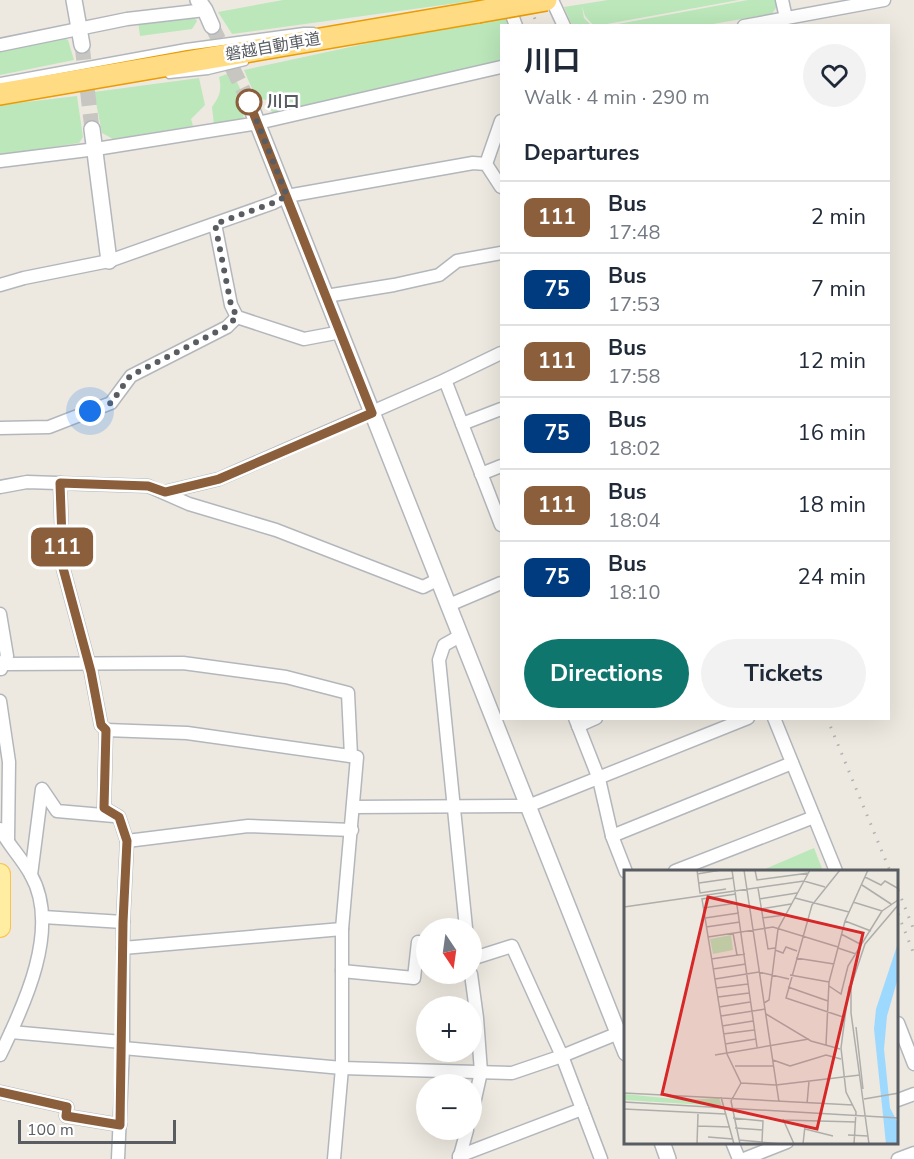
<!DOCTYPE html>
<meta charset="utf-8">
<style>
:root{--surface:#fff;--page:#f2f2f3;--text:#1f2937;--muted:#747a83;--line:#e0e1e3;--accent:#0f766e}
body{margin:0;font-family:"Nunito Sans","Noto Sans JP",sans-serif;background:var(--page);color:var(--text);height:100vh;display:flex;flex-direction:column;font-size:22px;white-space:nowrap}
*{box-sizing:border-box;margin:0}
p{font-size:20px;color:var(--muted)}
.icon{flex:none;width:33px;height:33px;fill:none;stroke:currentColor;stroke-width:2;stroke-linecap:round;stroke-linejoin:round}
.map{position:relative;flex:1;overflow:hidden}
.drawer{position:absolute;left:500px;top:24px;width:390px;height:696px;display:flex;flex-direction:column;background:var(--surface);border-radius:0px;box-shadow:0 6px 24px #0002}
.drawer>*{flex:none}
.badge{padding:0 12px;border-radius:9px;font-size:21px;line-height:39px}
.needle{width:39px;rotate:167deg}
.controls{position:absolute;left:416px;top:918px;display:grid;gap:12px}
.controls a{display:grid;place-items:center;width:66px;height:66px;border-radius:50%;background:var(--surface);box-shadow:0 6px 24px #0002;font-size:30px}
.scale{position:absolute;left:18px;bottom:15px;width:158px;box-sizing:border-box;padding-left:6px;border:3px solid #595d62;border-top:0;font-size:16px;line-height:21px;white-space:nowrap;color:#595d62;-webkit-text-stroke:4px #fff;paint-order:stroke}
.you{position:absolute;width:30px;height:30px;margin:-15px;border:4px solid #fff;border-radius:50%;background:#1a73e8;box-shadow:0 0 0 9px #1a73e833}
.map>.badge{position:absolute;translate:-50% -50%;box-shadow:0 0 0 3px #fff}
h2{padding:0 24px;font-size:22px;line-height:54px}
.round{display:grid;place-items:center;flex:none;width:63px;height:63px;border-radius:32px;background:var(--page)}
.summary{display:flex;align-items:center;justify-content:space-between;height:102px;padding:0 24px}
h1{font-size:28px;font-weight:700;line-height:45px}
.primary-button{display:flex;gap:12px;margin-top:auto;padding:12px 24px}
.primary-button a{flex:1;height:69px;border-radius:36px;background:var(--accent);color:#fff;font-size:24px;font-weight:700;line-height:69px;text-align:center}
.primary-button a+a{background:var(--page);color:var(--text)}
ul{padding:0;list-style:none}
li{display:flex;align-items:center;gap:18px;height:72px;padding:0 24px;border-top:2px solid var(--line)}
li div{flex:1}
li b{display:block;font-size:22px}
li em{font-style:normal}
li .badge{min-width:66px;font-weight:700;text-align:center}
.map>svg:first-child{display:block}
.green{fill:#bbe7ba}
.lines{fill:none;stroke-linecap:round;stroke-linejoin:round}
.tertiary-tunnel{stroke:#c8c6c0;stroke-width:15;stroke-dasharray:15 8;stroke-linecap:butt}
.service-casing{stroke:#b3b7bc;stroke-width:9}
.minor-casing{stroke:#b3b7bc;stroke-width:15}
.tertiary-casing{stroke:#b3b7bc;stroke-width:18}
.primary-casing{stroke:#fac34c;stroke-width:22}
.motorway-casing{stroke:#ec9b00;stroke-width:24}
.service{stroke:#fff;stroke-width:6}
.minor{stroke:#fff;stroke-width:12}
.tertiary{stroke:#fff;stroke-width:15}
.primary{stroke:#ffeda2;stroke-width:20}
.motorway{stroke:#ffdc84;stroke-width:21}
.rail{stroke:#b2b3b3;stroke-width:3;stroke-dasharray:1.5 8;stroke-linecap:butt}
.motorway-bridge-casing{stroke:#ec9b00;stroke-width:24;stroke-linecap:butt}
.motorway-bridge{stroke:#ffdc84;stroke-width:21}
.line-casing{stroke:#fff;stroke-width:14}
.line{stroke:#8b5e3c;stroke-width:9}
.walk{stroke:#595d62;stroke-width:6;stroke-dasharray:0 10.8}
.stop-dot{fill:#fff;stroke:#8b5e3c;stroke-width:3}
.labels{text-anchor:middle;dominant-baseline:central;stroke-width:5;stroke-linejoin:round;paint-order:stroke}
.street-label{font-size:16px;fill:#595d62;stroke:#fff}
.stop-label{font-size:16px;font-weight:bold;fill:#595d62;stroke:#fff;text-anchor:start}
.inset-road{fill:none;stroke:#aeadaa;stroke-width:1.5}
.view{fill:#d62828;fill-opacity:0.15;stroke:#d62828;stroke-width:3}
.inset-edge{fill:none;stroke:#595d62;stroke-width:3}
</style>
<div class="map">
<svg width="914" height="1159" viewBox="0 0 914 1159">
<rect width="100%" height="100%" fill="#ede9e0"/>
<!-- green -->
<g class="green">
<path d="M283 0H479L232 34 218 12Z"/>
<path d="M608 0H739L596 26 593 25 585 16 582 6 584 18 591 25H572L564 7Z"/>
<path d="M748 0H778V5L772 14 707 25 607 26Z"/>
<path d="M192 14 197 21 192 29 140 36 138 21Z"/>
<path d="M508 16 512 25 501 26V63L273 115 267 100 256 98 244 70 392 38Z"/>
<path d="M62 37 68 40 74 60 0 75V48Z"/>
<path d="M232 72 252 113 243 114 244 120 214 125 212 107C220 96 222 90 219 77Z"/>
<path d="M199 78 205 105 191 119 193 126 113 139 102 133 94 92Z"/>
<path d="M77 96 83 137 79 143 0 155V105Z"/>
<path d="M814 848 823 871H760Z"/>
</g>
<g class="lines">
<!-- tertiary-tunnel -->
<g class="tertiary-tunnel">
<path d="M212 26 249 102"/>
<path d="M82 45 92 129"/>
</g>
<!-- service casing -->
<g class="service-casing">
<g id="service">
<path d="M169 75 208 71 245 62"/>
<path d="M0 81 186 47 304 31H313"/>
</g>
</g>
<!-- minor casing -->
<g class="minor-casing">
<g id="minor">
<path d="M552 0 564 26"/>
<path d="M782 0 786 18"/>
<path d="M507 1 516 26"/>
<path d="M744 26 884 0"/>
<path d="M0 45 127 19 205 10"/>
<path d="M0 161 96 149 258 123 501 67"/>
<path d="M486 164 501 121"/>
<path d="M215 224 231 305 237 317 304 339 341 332"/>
<path d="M0 285 24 278 109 261 273 203 287 196 473 163 486 164 501 187"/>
<path d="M326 296 394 285 439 275 457 261 501 253"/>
<path d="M445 380 501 525"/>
<path d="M462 424 501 409"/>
<path d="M0 428 49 427 111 403 131 376 227 327 237 317"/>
<path d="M481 474 501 466"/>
<path d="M60 483 63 568 91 672 101 725 106 730 104 808 119 817 127 841 123 922V1048L118 1159"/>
<path d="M0 487 27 482 148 486 189 504 276 530 423 587 439 579"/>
<path d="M165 492 219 479 445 380 501 353"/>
<path d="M449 605 501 583"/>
<path d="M0 614 7 656 1 669"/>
<path d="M460 636 444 645 439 660 466 928"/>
<path d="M5 664 183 663 286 677 348 693 351 756"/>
<path d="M0 701 9 762 8 840"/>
<path d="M575 718 599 779 612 836 626 872"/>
<path d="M774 718 836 871"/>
<path d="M578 726 596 718"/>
<path d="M106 730 187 733 357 757 342 929V1068L334 1159"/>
<path d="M353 807 528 806 748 718"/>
<path d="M0 829C9 846 22 858 31 875 61 928 24 1006 0 1055"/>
<path d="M612 836 792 763"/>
<path d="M127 841 248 826 352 830"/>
<path d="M675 871 814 817"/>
<path d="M31 875 42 789 57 811 114 816"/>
<path d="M43 917 123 922"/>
<path d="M123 948 342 929"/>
<path d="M471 959 512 946 562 1056 601 1159"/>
<path d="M342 971 414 978 418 942 426 943"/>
<path d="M471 974 477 1018 481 1072 471 1117"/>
<path d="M898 1023 914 1064"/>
<path d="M11 1032 122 1042"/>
<path d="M123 1048 342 1068 512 1073 562 1056 626 1030"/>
<path d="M0 1092 67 1107 66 1116 120 1125"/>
<path d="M898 1100 914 1094"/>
<path d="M732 1142 739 1159"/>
<path d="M459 1156 582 1109"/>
<path d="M459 1159 467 1130"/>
<path d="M744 1159 787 1142"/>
<path d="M898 1159 914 1153"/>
</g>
</g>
<!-- tertiary casing -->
<g class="tertiary-casing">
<g id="tertiary">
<path d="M74 0 82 45"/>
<path d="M198 0 205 10 212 26"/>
<path d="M249 102 626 1053"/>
<path d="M92 129 109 261"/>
<path d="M662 1142 668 1159"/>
</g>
</g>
<!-- primary casing -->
<g class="primary-casing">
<path id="primary" d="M0 874V927"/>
</g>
<!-- motorway casing -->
<g class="motorway-casing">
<path id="motorway" d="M0 94 478 12"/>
</g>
<!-- service -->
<use href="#service" class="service"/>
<!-- minor -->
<use href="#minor" class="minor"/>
<!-- tertiary -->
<use href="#tertiary" class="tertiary"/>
<!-- primary -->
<use href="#primary" class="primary"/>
<!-- motorway -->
<use href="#motorway" class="motorway"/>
<!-- rail -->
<g class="rail">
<path d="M527 0 538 26"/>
<path d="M827 718 890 871"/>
<path d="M898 890 914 930"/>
<path d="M898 914 914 954"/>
</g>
<!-- motorway-bridge casing -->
<g class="motorway-bridge-casing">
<path id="motorway-bridge" d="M478 12 546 0"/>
</g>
<!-- motorway-bridge -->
<use href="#motorway-bridge" class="motorway-bridge"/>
</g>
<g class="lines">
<!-- line casing -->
<g class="line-casing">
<path id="line" d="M0 1092 67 1107 66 1116 120 1125 123 922 127 841 119 817 104 808 106 730 101 725 91 672 63 568 60 483 148 486 165 492 219 479 372 413 249 102"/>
</g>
<!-- line -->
<use href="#line" class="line"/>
<!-- walk -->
<path class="walk" d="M90 411 111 403 130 376 226 327 237 317 231 305 215 224 273 203 287 196 249 102"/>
</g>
<!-- markers -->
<circle class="stop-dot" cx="249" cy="102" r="12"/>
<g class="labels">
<!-- street labels -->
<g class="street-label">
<text transform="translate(273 47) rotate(-10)">磐越自動車道</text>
</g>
<!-- stop labels -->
<g class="stop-label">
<text x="267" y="102">川口</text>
</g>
</g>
<!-- overview -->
<g transform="translate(624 870)">
<rect width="274" height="274" fill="#ede9e0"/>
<path d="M107 65 109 80 89 84 86 69ZM0 224 61 230 95 228 98 236 0 230Z" fill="#bbe7ba"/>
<path d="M274 73V108L263 146 260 179 266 238 274 253V274H262L250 159 252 139Z" fill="#9dd8ff"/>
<path class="inset-road" d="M73 0 76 23 102 19M108 0 133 177M120 0 155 232M131 0 133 10 185 3M216 0 188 35 162 128 219 147M73 4 97 0M241 7 257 15 261 11 275 19M75 13 110 8M238 15 267 34M134 18 144 79 151 78M112 24 78 29 103 184 117 213 152 215 236 205M171 28 225 42M135 29 173 23M229 32 258 41 274 30M0 37 180 11 201 17M79 38 113 33M137 39 167 34M81 48 115 43M138 48 161 45M221 51 247 61M82 57 116 52M109 63 113 85M217 64 238 75M84 67 149 57 214 77M214 78 232 84M151 80 159 83 162 77 173 81M172 88 210 94M87 89 121 84M89 99 122 94M166 105 205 112M91 109 135 102 165 109M205 116 217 124 224 96 258 41M225 116 217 178 222 222 232 242 230 274M164 117 204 131M92 118 124 114M94 127 125 123M140 133 145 130 154 59 186 0M95 137 126 132M142 144 187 171 216 179M97 146 141 139M98 156 129 151M232 157 239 219M99 164 130 160M101 174 132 169M202 175 205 112 221 51 244 0M91 185 185 169M149 190 166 196M111 196H150M166 196 202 185 217 189M0 223 229 235M97 227 110 274M240 229 275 223M0 232 275 248M183 234 185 211M0 239 101 244M109 248 139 251 138 272M159 249 170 274M159 250 232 252M73 256 106 257M111 258 139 260M181 259 209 266M224 265 244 266M84 267 109 269M115 270 158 274M73 274 74 244M116 274 107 231 117 213M179 274 181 256M245 274 227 143V116L241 74 275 34"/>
<path class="view" d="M84 27 239 63 193 259 38 224Z"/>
<rect width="274" height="274" class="inset-edge"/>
</g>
</svg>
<div class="controls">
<a><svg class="needle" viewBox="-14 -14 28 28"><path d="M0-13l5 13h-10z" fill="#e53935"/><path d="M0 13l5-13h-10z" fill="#747a83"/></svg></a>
<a>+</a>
<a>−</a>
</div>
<div class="scale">100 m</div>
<div class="you" style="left:90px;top:411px"></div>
<b class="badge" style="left:62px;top:547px;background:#8b5e3c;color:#fff">111</b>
<section class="drawer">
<div class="summary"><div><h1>川口</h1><p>Walk · 4 min · 290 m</p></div><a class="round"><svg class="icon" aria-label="heart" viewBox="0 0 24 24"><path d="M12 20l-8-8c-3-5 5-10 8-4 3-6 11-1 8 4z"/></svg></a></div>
<h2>Departures</h2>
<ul>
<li><span class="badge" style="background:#8b5e3c;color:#fff">111</span><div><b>Bus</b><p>17:48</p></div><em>2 min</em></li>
<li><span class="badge" style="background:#003b80;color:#fff">75</span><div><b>Bus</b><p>17:53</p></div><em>7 min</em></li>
<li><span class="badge" style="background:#8b5e3c;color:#fff">111</span><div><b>Bus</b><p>17:58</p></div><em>12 min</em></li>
<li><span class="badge" style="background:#003b80;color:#fff">75</span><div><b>Bus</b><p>18:02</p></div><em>16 min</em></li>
<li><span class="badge" style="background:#8b5e3c;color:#fff">111</span><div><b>Bus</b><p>18:04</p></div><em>18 min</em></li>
<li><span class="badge" style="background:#003b80;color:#fff">75</span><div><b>Bus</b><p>18:10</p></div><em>24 min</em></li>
</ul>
<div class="primary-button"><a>Directions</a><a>Tickets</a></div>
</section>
</div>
